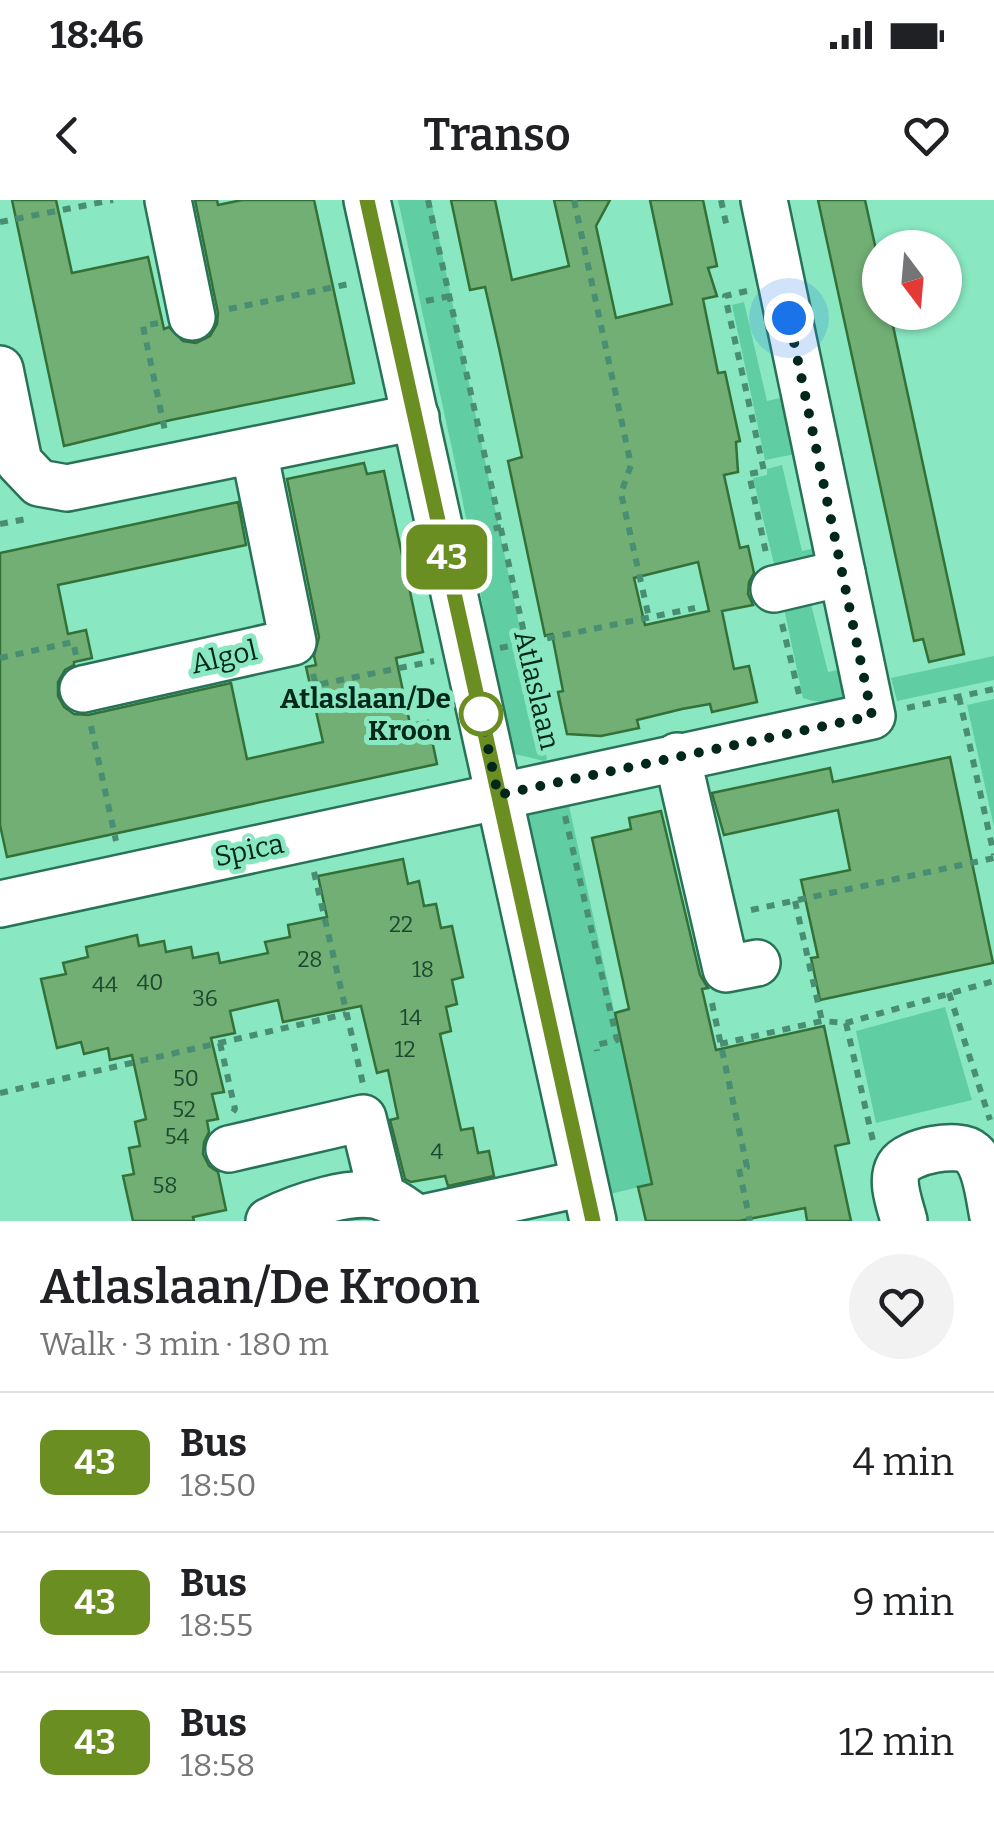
<!DOCTYPE html>
<meta charset="utf-8">
<style>
:root{--surface:#fff;--page:#f2f2f2;--text:#202124;--muted:#757577;--line:#e0e0e0}
body{margin:0;font-family:Bitter,serif;background:var(--page);color:var(--text);height:100vh;display:flex;flex-direction:column;font-size:38px;white-space:nowrap}
*{box-sizing:border-box;margin:0}
p{font-size:32px;color:var(--muted)}
.icon{flex:none;width:55px;height:55px;fill:none;stroke:currentColor;stroke-width:2;stroke-linecap:round;stroke-linejoin:round}
.map{position:relative;height:1021px;overflow:hidden}
.panel{display:flex;flex-direction:column;background:var(--surface);flex:1}
.panel>*{flex:none}
.badge{padding:0 20px;border-radius:15px;font-size:35px;line-height:65px}
.needle{width:65px;rotate:164deg}
.buttons{position:absolute;left:862px;top:30px;display:grid;gap:20px}
.buttons a{display:grid;place-items:center;width:100px;height:100px;border-radius:50%;background:var(--surface);box-shadow:0 2px 8px #0004;font-size:50px}
.you{position:absolute;width:50px;height:50px;margin:-25px;border:8px solid #fff;border-radius:50%;background:#1a73e8;box-shadow:0 0 0 15px #1a73e833}
.map>.badge{position:absolute;translate:-50% -50%;box-shadow:0 0 0 5px #fff}
.round{display:grid;place-items:center;flex:none;width:105px;height:105px;border-radius:52px;background:var(--page)}
.head{display:flex;align-items:center;justify-content:space-between;height:170px;padding:0 40px}
h1{font-size:48px;font-weight:600;line-height:75px}
ul{padding:0;list-style:none}
li{display:flex;align-items:center;gap:30px;height:140px;padding:0 40px;border-top:2px solid var(--line)}
li div{flex:1}
li b{display:block;font-size:38px}
li em{font-style:normal}
li .badge{min-width:110px;font-weight:700;text-align:center}
.status{display:flex;justify-content:space-between;align-items:center;height:70px;padding:0 50px;background:var(--surface);direction:ltr}
.status svg{height:28px;fill:currentColor}
header{display:flex;justify-content:space-between;align-items:center;height:130px;padding:0 40px;background:var(--surface);font-size:45px;font-weight:600}
.map>svg:first-child{display:block}
.green{fill:#60cda3}
.building{fill:#71af74;stroke:#337139;stroke-width:2.5;fill-rule:evenodd}
.lines{fill:none;stroke-linecap:round;stroke-linejoin:round}
.minor-casing{stroke:#287358;stroke-width:50}
.path{stroke:#498e72;stroke-width:6;stroke-dasharray:8 8;stroke-linecap:butt}
.minor{stroke:#fff;stroke-width:45}
.line-casing{stroke:#fff;stroke-width:22}
.line{stroke:#6b8e23;stroke-width:15}
.walk{stroke:#002719;stroke-width:10;stroke-dasharray:0 18}
.stop-dot{fill:#fff;stroke:#6b8e23;stroke-width:5}
.labels{text-anchor:middle;dominant-baseline:central;stroke-width:10;stroke-linejoin:round;paint-order:stroke}
.number-label{font-size:22px;fill:#1c4930}
.street-label{font-size:28px;fill:#002719;stroke:#89e8c1}
.stop-label{font-size:28px;font-weight:bold;fill:#002719;stroke:#89e8c1;text-anchor:end}
</style>
<div class="status"><b>18:46</b><svg viewBox="0 0 49 12"><path d="M0 12V9h3v3zM5 12V6h3v6zM10 12V3h3v9zM15 12V0h3v12zM26 1h20v11H26zM47 4h2v5h-2z"/></svg></div>
<header><svg class="icon" aria-label="back" viewBox="0 0 24 24"><path d="M15 5l-7 7 7 7"/></svg>Transo<svg class="icon" aria-label="heart" viewBox="0 0 24 24"><path d="M12 20l-8-8c-3-5 5-10 8-4 3-6 11-1 8 4z"/></svg></header>
<div class="map">
<svg width="994" height="1021" viewBox="0 0 994 1021">
<rect width="100%" height="100%" fill="#89e8c1"/>
<!-- green -->
<g class="green">
<path d="M398 0H431L547 559 544 561 515 554 508 536 457 272Z"/>
<path d="M744 102 767 201 794 195 806 252 765 260 732 105Z"/>
<path d="M782 265 802 351 826 346 830 369 778 380 753 278 767 275V269Z"/>
<path d="M808 392 828 472 851 467 849 495C832 502 820 504 803 498L782 399Z"/>
<path d="M994 456V480L897 501 891 478Z"/>
<path d="M994 499V627L967 505Z"/>
<path d="M567 597 652 984 597 997 514 621 531 605Z"/>
<path d="M945 807 972 900 876 923 856 831Z"/>
</g>
<!-- building -->
<g class="building">
<path d="M12 0H56L72 73 148 57 164 129 169 127 183 141 196 143 210 136 217 124 218 113 195 0H217L218 5 242 0H314L354 183 171 220 64 246Z"/>
<path d="M451 0H495L512 80 569 66 554 0H610L596 26 616 118 672 104 650 0H703L717 66 708 68 717 96 703 99 718 173 725 172 740 241 736 242 738 272 724 275 740 348 748 346 754 373 749 382 748 394 753 405 722 411 734 469 749 466 757 502 712 512 710 504 682 509 637 520 639 528 601 536 567 534 558 492 563 491 552 434 545 436 508 261 522 257 499 148 485 87 470 90ZM698 362 709 411 645 425 634 378Z"/>
<path d="M818 0H865L880 68V112H890L964 454 929 462 923 439 914 441Z"/>
<path d="M364 263 367 274 384 271 423 452 396 458 410 524 428 521 437 564 7 657 0 625V353L238 302 246 345 58 385 68 434 86 430 92 458 74 462V465L65 470 58 482V496L64 507 74 514 88 515 231 483 247 559 323 542 306 467 316 465 314 456 319 437 287 279Z"/>
<path d="M950 557 993 763 820 800 811 758 818 757 801 680 850 670 838 610 724 635 712 593 830 568 833 582Z"/>
<path d="M661 611 700 775 708 788 702 789 716 850 824 826 849 943 835 946 851 1021H807L805 1008 739 1021H646L638 987 652 984 615 813 629 809 592 638 631 629 629 618Z"/>
<path d="M403 659 408 684 419 681 424 706 436 704 441 728 452 726 463 777 452 780 457 804 446 807 451 831 440 834 461 930 473 928 478 953 489 951 494 976 448 986 445 976 411 982 405 979 390 920 398 918 388 870 377 873 361 806 283 822 278 800 230 811 235 833 211 838 224 892 212 894 218 919 207 921 209 932 204 942 203 954 209 966 218 972 226 1010 193 1017 194 1021H133L123 976 134 974 129 948 140 946 135 922 146 919 132 855 110 860 108 848 84 854 81 842 57 848 41 779 66 774 63 763 88 757 86 747 137 735 139 746 164 741 166 752 191 747 193 758 218 753 220 763 268 753 265 742 290 737 288 725 327 717 318 676Z"/>
</g>
<g class="lines">
<!-- minor casing -->
<g class="minor-casing">
<g id="minor">
<path d="M168 0 192 117"/>
<path d="M367 0 593 1021"/>
<path d="M0 169 19 262 39 283 67 288 416 217"/>
<path d="M774 389 842 373"/>
<path d="M83 489 293 442 254 251"/>
<path d="M677 556 726 769 757 763"/>
<path d="M0 704 872 516 764 0"/>
<path d="M229 949 363 918 382 996"/>
<path d="M269 1021C295 1008 356 986 384 998 396 1002 407 1012 418 1019L584 983"/>
<path d="M904 1021C900 1005 890 981 899 966 908 951 959 941 972 953 988 967 989 1002 994 1021"/>
</g>
</g>
<!-- path -->
<g class="path">
<path d="M428 0 550 550"/>
<path d="M574 0 631 265 621 293 649 418"/>
<path d="M721 0 727 28"/>
<path d="M0 22 113 0"/>
<path d="M747 91 725 96 764 271 749 274 766 353"/>
<path d="M426 101 450 96"/>
<path d="M229 109 349 84"/>
<path d="M158 123 143 126 165 231"/>
<path d="M0 324 26 319"/>
<path d="M478 332 501 327"/>
<path d="M782 424 799 494"/>
<path d="M500 448 695 408"/>
<path d="M0 458 73 442 76 455"/>
<path d="M313 474 316 485 434 461"/>
<path d="M959 497 994 655"/>
<path d="M907 508 994 489"/>
<path d="M91 526 116 641"/>
<path d="M565 616 617 840 596 845 597 851"/>
<path d="M314 672 363 884"/>
<path d="M795 701 822 821"/>
<path d="M751 710 994 658"/>
<path d="M949 793 990 920"/>
<path d="M712 803 747 967 739 969 750 1021"/>
<path d="M846 823 873 941"/>
<path d="M220 843 235 909 233 912"/>
<path d="M720 844 822 821 846 823 994 781"/>
<path d="M0 893 346 814"/>
</g>
<!-- minor -->
<use href="#minor" class="minor"/>
</g>
<g class="lines">
<!-- line casing -->
<g class="line-casing">
<path id="line" d="M367 0 593 1021"/>
</g>
<!-- line -->
<use href="#line" class="line"/>
<!-- walk -->
<path class="walk" d="M481 514 498 595 872 516 789 118"/>
</g>
<!-- markers -->
<circle class="stop-dot" cx="481" cy="514" r="20"/>
<g class="labels">
<!-- number labels -->
<g class="number-label">
<text x="401" y="724">22</text>
<text x="310" y="759">28</text>
<text x="423" y="769">18</text>
<text x="150" y="782">40</text>
<text x="105" y="784">44</text>
<text x="205" y="798">36</text>
<text x="411" y="817">14</text>
<text x="405" y="849">12</text>
<text x="186" y="878">50</text>
<text x="184" y="909">52</text>
<text x="177" y="936">54</text>
<text x="437" y="951">4</text>
<text x="165" y="985">58</text>
</g>
<!-- street labels -->
<g class="street-label">
<text transform="translate(224 457) rotate(-13)">Algol</text>
<text transform="translate(537 490) rotate(77)">Atlaslaan</text>
<text transform="translate(249 650) rotate(-12)">Spica</text>
</g>
<!-- stop labels -->
<g class="stop-label">
<text x="451" y="498">Atlaslaan/De<tspan x="451" dy="32">Kroon</tspan></text>
</g>
</g>
</svg>
<div class="buttons">
<a><svg class="needle" viewBox="-14 -14 28 28"><path d="M0-13l5 13h-10z" fill="#e53935"/><path d="M0 13l5-13h-10z" fill="#757577"/></svg></a>
</div>
<div class="you" style="left:789px;top:118px"></div>
<b class="badge" style="left:447px;top:357px;background:#6b8e23;color:#fff">43</b>
</div>
<section class="panel">
<div class="head"><div><h1>Atlaslaan/De Kroon</h1><p>Walk · 3 min · 180 m</p></div><a class="round"><svg class="icon" aria-label="heart" viewBox="0 0 24 24"><path d="M12 20l-8-8c-3-5 5-10 8-4 3-6 11-1 8 4z"/></svg></a></div>
<ul>
<li><span class="badge" style="background:#6b8e23;color:#fff">43</span><div><b>Bus</b><p>18:50</p></div><em>4 min</em></li>
<li><span class="badge" style="background:#6b8e23;color:#fff">43</span><div><b>Bus</b><p>18:55</p></div><em>9 min</em></li>
<li><span class="badge" style="background:#6b8e23;color:#fff">43</span><div><b>Bus</b><p>18:58</p></div><em>12 min</em></li>
</ul>
</section>
